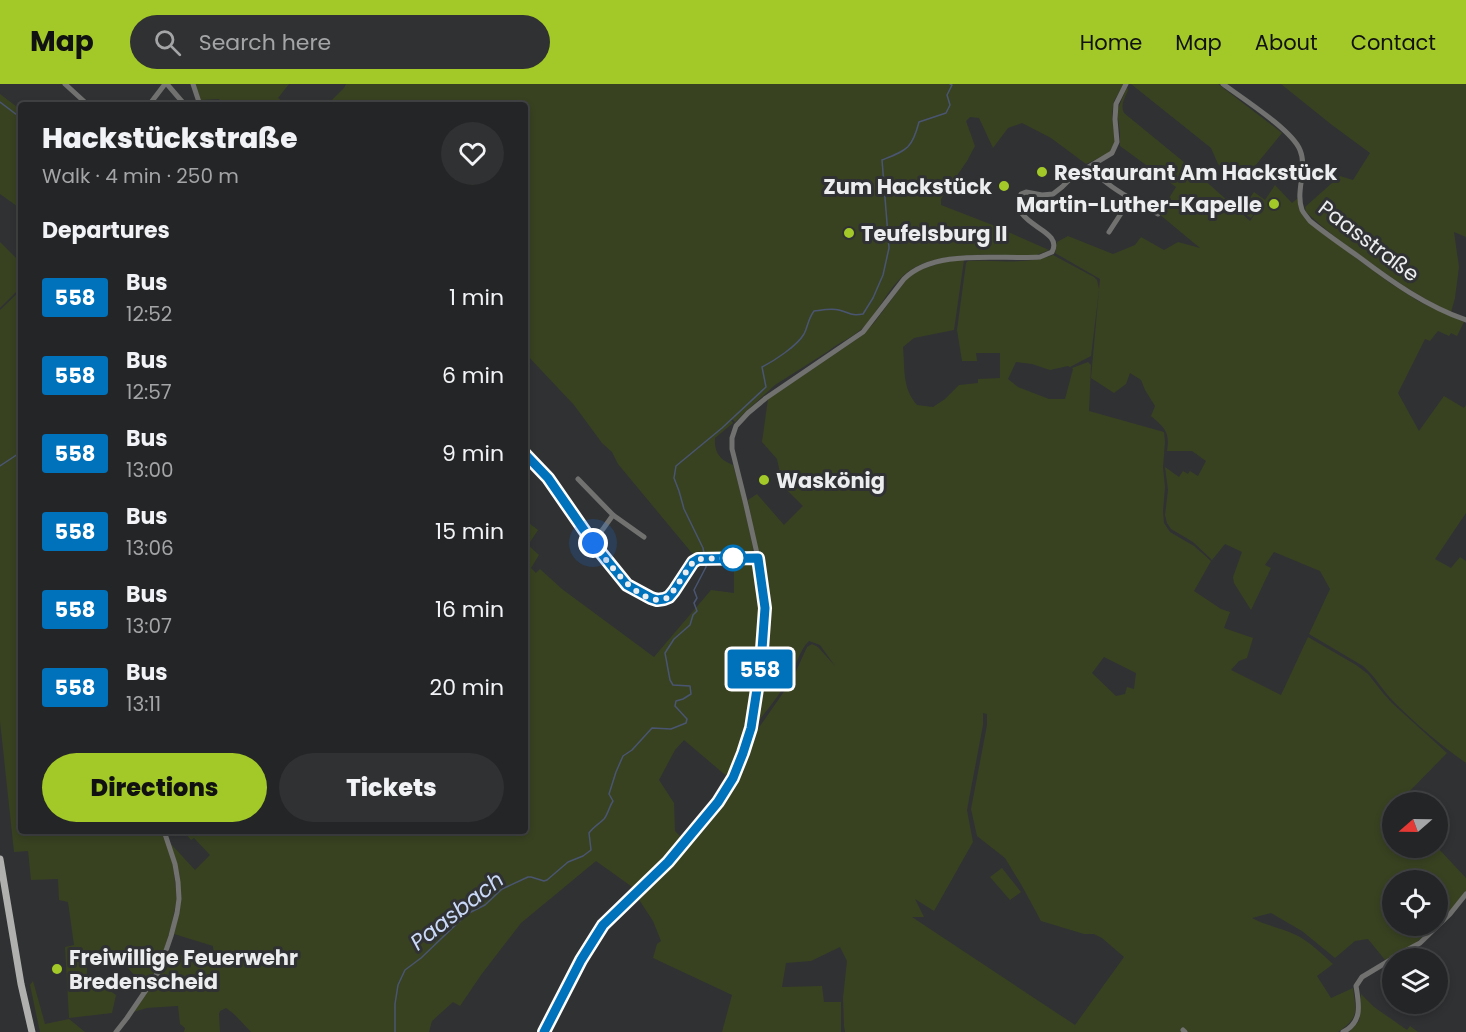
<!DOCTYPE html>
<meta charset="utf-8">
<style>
:root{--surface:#242526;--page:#303132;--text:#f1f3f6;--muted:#a3a5a7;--line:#414243;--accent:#a2c928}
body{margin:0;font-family:Poppins,sans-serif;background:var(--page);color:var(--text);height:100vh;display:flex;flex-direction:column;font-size:22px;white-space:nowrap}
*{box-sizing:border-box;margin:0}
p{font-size:20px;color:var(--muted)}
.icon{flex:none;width:33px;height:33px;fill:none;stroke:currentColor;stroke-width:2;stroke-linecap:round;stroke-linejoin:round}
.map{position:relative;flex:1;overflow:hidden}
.side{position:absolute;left:18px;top:18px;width:510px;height:732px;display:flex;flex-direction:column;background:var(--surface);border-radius:6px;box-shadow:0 3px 9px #0003,0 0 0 2px var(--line)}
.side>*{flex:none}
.badge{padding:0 12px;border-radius:4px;font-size:21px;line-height:39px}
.needle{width:39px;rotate:250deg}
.fabs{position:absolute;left:1382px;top:708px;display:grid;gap:12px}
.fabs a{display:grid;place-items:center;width:66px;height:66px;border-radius:50%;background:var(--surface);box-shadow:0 3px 9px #0003,0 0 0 2px var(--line);font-size:30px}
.you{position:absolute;width:30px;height:30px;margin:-15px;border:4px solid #fff;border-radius:50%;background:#1a73e8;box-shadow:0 0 0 9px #1a73e833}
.map>.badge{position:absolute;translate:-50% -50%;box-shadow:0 0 0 3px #fff}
h2{padding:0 24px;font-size:22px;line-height:54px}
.round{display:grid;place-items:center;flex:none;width:63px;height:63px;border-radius:32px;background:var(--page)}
.head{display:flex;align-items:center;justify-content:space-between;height:102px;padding:0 24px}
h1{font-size:28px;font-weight:800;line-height:45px}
.cta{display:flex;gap:12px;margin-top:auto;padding:12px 24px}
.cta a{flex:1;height:69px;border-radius:36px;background:var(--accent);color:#111;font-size:24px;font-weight:800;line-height:69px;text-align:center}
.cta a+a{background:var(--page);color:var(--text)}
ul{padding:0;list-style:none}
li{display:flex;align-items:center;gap:18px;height:78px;padding:0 24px}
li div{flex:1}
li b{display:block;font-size:22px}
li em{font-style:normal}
li .badge{min-width:66px;font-weight:700;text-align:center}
header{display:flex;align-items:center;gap:36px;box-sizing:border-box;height:84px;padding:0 30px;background:var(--accent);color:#111}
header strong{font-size:28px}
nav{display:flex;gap:33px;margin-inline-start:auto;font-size:21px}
.search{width:420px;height:54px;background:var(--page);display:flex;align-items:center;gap:15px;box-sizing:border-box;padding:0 21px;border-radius:33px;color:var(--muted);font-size:22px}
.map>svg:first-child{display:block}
.green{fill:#384221;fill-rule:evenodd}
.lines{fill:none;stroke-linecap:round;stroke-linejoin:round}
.stream{stroke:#4a5572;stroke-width:1.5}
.minor{stroke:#717170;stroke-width:5}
.major{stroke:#b0b1ae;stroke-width:7}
.line-casing{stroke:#fff;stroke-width:14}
.line{stroke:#0072bc;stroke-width:9}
.walk{stroke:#ecedef;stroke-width:6;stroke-dasharray:0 10.8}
.poi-dot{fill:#a2c928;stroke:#303133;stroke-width:2}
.stop-dot{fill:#fff;stroke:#0072bc;stroke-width:3}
.labels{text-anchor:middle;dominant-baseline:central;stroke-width:6;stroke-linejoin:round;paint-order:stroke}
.poi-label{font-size:21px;font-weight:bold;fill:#ecedef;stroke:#303133;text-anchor:start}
.street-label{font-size:21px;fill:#ecedef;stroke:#303133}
.water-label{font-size:22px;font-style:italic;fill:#cad9f7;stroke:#303133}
</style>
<header>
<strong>Map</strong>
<div class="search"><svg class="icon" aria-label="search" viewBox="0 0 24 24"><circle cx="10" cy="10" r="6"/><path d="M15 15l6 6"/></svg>Search here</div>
<nav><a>Home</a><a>Map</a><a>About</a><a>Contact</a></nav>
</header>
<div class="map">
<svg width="1466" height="948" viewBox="0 0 1466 948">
<rect width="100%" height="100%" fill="#303133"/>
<!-- green -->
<g class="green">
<path d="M195 0H289L278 14 288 21H223L219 15 201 16Z"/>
<path d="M346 0H1124L1114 17 1112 30 1115 58 1109 69 1086 80 1051 54 1022 39 1008 44 993 64 979 34 970 33 966 37 975 62 967 77 941 115V121L990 140 1049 166 1037 171C1000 172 932 164 904 191 888 205 879 226 865 242 854 253 839 258 827 268L775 301 744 329 735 338 733 336H731L733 339 715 354C714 369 720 376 733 381L744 421 753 464 752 470 749 473 714 472 696 474 618 380 612 368 602 359 574 321 525 269V21H327L344 4Z"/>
<path d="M1131 0H1218L1282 49 1241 99 1218 80 1211 64Z"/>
<path d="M1281 0H1466V153L1454 148 1459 183 1455 214 1451 228C1420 214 1392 194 1364 174 1344 160 1324 145 1306 128L1305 123 1340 92 1353 96 1370 69 1332 41Z"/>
<path d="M1127 3 1128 6C1125 14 1120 20 1124 29L1190 83 1250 137 1261 121 1251 134 1240 127 1254 108 1265 116 1275 101 1292 119 1298 114 1299 122 1321 148 1390 199 1420 218 1464 238 1457 252 1451 249 1449 252 1438 247 1430 257 1425 255 1398 309 1419 347 1444 312 1464 324 1466 321V429L1435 475 1451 484 1460 473 1466 477V679C1440 661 1416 640 1394 618 1382 606 1375 592 1363 582L1309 550 1330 505 1320 487 1274 468 1265 481 1271 484 1251 526 1234 499 1233 493 1242 468 1225 460 1212 476 1193 458 1171 445 1167 439 1165 431 1168 406 1165 383 1179 393 1183 387 1188 390 1190 387 1198 392 1206 377 1192 367H1167C1170 348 1165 344 1151 332L1155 322 1145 306 1141 296 1130 289 1126 300 1114 309 1091 294 1099 206 1091 272 1070 283 1068 282 1050 286 1032 280 1016 278 1008 295 1018 303 1049 315H1065L1073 285 1072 284 1088 278 1091 281 1089 327 1164 348 1165 358 1163 383 1165 403 1163 427 1164 439 1170 448 1194 462 1211 477 1194 507 1221 525 1230 528 1224 544 1253 554 1247 574 1239 577 1231 586 1281 611 1308 553 1356 581 1368 590 1383 609 1392 619 1447 669 1399 718H1392V764L1437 763 1466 794V807L1445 833 1437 840V796H1392V842H1435L1411 863 1385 876 1368 855 1355 857 1335 874 1302 847 1271 829 1252 834C1264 841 1282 844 1296 851 1310 858 1322 870 1333 880L1317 892 1331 914 1353 904C1356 927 1360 933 1338 948H845L844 942 843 914 847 877 840 863 811 877 786 879 782 903 822 902 824 918H841V948H722L732 911 653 874 657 860 661 857 653 837 636 811 662 787 686 759 730 703 742 680 751 655 792 596 807 563 812 560 818 563 835 582 820 561 809 557C799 566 796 584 789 595 779 612 766 627 754 643L762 598 769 526 768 516H766L748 416 757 410 784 441 803 422 783 402 777 375 762 358 768 315 860 253 874 239 907 195 917 187 943 178 964 176 954 246 914 254 903 263C905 285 902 304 917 321L933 323 945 315 959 301 978 299V295L1000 294V269H976L977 277H962L957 246 966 179 968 177C995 176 1027 181 1053 171L1094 193 1097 196 1099 205 1100 195 1055 169 1057 158 1068 152 1113 170 1135 161 1141 153 1164 166 1178 158 1200 164 1159 130 1176 103 1120 62V49L1117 27ZM1104 573 1136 589 1134 605 1127 603 1125 610 1116 612 1092 589ZM983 629 987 630V641L971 725 977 752 1005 774 1022 802 1041 837 1084 850H1094L1102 854 1124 873 1075 941 912 833H924L915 815 934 827 973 758 967 726 983 641Z"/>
<path d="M0 10 21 26V125L0 110Z"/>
<path d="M0 158 21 179V203L0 224Z"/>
<path d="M21 206V747H162L173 780 177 815 171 843 159 882 145 905 140 909 136 893 127 883 100 865 98 871C87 875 87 880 87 891L116 911 112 929 69 934 65 863 74 861 68 818 59 816 58 795 31 796 28 767 14 768 0 637V226Z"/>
<path d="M525 436 538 446 528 461 539 471 531 484 536 489 540 485 562 505 654 573 711 506 734 509V476H756L763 525 756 597 744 662 730 695 684 656 675 666 659 696 674 719 675 747 684 756 661 781 635 805 596 777 521 839 481 891 460 922 453 918 432 937 429 948H251L234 930 226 924 220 927 219 930 220 948H184L185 944 180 940 178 922 147 924 133 928 168 867 215 883 213 862 174 850 181 815 170 759 195 786 210 771 194 754 191 756 183 747H525Z"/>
<path d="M1002 784 1021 808 1010 816 990 793Z"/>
<path d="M33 897 45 940 69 935 85 948H40L30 901Z"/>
<path d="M1361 910 1374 923 1407 946 1410 942 1418 948H1349L1359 937Z"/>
</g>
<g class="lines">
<!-- stream -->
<g class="stream">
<path d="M0 18 21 34"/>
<path d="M0 382 21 368"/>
<path d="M705 474 703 464 684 425 679 407 674 394 676 382 722 344 766 303 762 283C774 277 797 262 804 250 808 242 808 235 814 227 822 226 831 224 839 226 851 229 850 232 863 230L873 214 883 191 889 164 882 76C907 66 912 65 919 38L946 29 950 21 947 11 952 1 950 0"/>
<path d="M395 948V920L398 901 405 886 421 874 467 830 485 821 502 805 528 793H531L544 797 547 796 568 778 583 772 591 766 589 749C593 743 599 740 604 735 608 730 609 723 613 717L609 710 616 688 623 672 632 666 652 644 671 645 686 639 687 635 675 622 676 617 683 615 691 610 690 602 673 601 670 596 665 569 674 555 690 541 693 531 697 527 694 519 697 514 694 506 706 483V478"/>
</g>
<!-- minor -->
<g class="minor">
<path d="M65 0 88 21"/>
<path d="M167 0 185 21"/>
<path d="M193 0 200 21"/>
<path d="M1223 0C1242 14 1292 46 1300 66 1308 85 1295 107 1302 126 1304 130 1307 133 1310 137 1326 150 1342 161 1359 173 1392 198 1426 222 1466 236"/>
<path d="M149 21 165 0"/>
<path d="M1091 82C1099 99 1140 120 1158 130"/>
<path d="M1109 148 1131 114"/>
<path d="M525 370 548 394 593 459 627 501 651 514 657 516 665 515 669 512 674 507 693 478 698 475 758 474"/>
<path d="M578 395 613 431 644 453"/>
<path d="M593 459 613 431"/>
<path d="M1392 874 1420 859 1450 830 1466 810"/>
<path d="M1183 946 1185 948"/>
<path d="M116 948 127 934 159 887 171 852 177 829 179 815 178 798 175 780 164 747"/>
<path d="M544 948 581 876 603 841 631 812 668 778 718 718 733 694 748 656 759 597 765 542V524L758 474 746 421 732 365V354L736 342 748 329 766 314 863 248 904 195C935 164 999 176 1040 173L1052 168C1065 144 1007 142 1021 110L1026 108 1042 111 1053 110 1062 103 1072 93 1112 69 1117 58 1115 35 1116 20 1126 0"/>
<path d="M1343 948C1363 938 1359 920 1356 902L1362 893 1392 875"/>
</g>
<!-- major -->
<path class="major" d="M0 775 21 900 32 948"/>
</g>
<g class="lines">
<!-- line casing -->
<g class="line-casing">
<path id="line" d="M525 370 548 394 593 459 627 501 651 514 657 516 664 515 669 513 674 507 693 478 698 475 758 474 765 524 761 579 751 644 743 669 733 694 718 718 668 778 603 841 581 876 544 948"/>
</g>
<!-- line -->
<use href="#line" class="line"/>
<!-- walk -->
<path class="walk" d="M593 459C608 478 642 528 669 513L693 478 698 475 733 474"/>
</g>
<!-- markers -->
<g class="poi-dot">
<circle cx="1042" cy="88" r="6"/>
<circle cx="1004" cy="102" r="6"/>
<circle cx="1274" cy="120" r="6"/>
<circle cx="849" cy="149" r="6"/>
<circle cx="764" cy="396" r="6"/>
<circle cx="57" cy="885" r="6"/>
</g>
<circle class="stop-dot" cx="733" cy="474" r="12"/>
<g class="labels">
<!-- poi labels -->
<g class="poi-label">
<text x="1054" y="88">Restaurant Am Hackstück</text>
<text x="992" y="102" text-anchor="end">Zum Hackstück</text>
<text x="1262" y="120" text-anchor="end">Martin-Luther-Kapelle</text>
<text x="861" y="149">Teufelsburg II</text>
<text x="776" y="396">Waskönig</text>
<text x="69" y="873">Freiwillige Feuerwehr<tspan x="69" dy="24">Bredenscheid</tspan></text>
</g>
<!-- street labels -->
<g class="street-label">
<text transform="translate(1369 157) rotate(37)">Paasstraße</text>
</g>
<!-- water labels -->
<g class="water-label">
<text transform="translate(457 827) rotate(-38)">Paasbach</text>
</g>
</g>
</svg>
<div class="fabs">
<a><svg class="needle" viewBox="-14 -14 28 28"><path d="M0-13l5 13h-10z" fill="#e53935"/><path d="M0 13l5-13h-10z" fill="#a3a5a7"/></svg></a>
<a><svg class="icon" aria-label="locate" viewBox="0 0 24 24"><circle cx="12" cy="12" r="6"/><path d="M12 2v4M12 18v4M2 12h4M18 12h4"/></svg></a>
<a><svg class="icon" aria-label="layers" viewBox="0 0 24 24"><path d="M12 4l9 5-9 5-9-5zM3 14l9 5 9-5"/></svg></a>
</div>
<div class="you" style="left:593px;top:459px"></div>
<b class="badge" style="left:760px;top:585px;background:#0072bc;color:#fff">558</b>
<section class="side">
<div class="head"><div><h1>Hackstückstraße</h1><p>Walk · 4 min · 250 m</p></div><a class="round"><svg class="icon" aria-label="heart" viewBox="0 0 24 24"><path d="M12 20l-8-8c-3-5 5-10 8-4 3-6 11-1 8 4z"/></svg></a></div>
<h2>Departures</h2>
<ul>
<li><span class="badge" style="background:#0072bc;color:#fff">558</span><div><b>Bus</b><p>12:52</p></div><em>1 min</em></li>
<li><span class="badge" style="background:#0072bc;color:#fff">558</span><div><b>Bus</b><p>12:57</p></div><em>6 min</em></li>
<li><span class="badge" style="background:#0072bc;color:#fff">558</span><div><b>Bus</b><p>13:00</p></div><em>9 min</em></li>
<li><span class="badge" style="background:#0072bc;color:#fff">558</span><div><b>Bus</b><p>13:06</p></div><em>15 min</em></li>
<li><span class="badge" style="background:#0072bc;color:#fff">558</span><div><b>Bus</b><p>13:07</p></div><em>16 min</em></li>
<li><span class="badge" style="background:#0072bc;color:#fff">558</span><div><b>Bus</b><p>13:11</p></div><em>20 min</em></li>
</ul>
<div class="cta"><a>Directions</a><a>Tickets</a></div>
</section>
</div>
